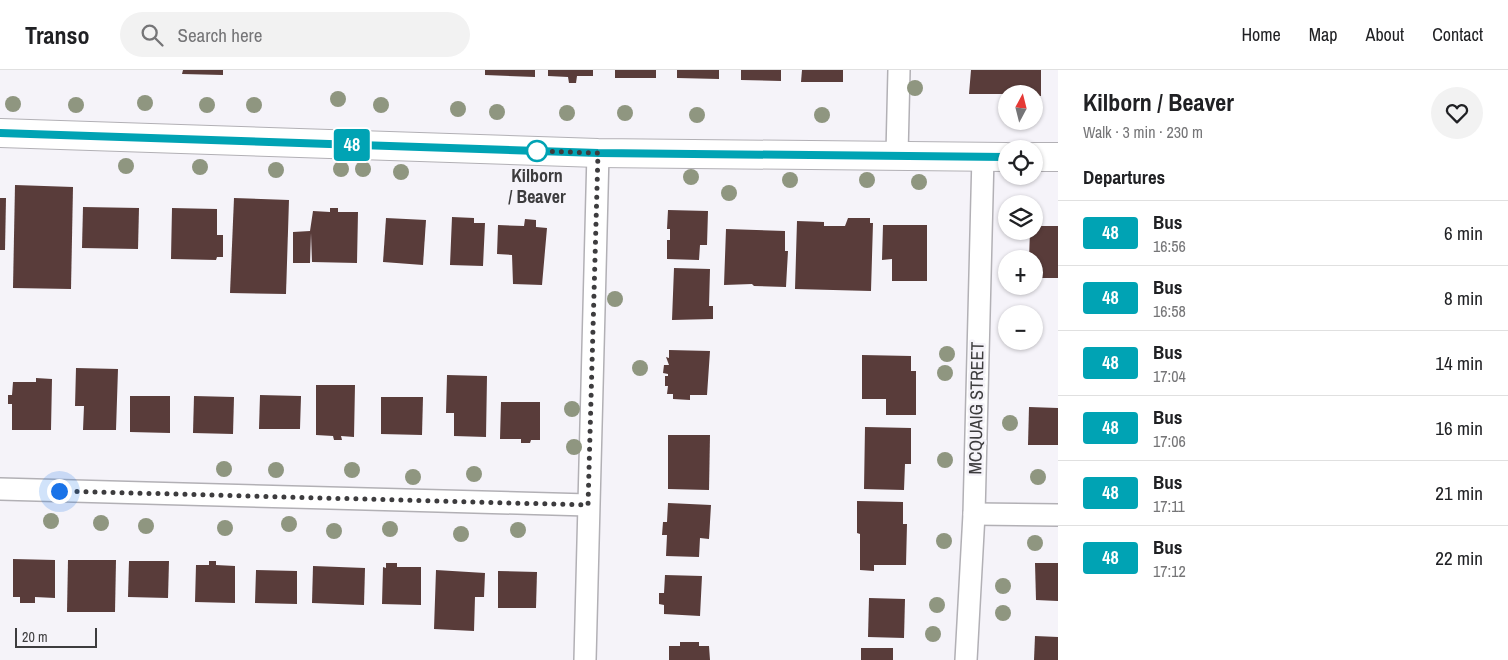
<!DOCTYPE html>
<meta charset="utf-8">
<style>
:root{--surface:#fff;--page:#f2f2f2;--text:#202124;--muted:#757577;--line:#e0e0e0}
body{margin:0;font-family:"Archivo Narrow",sans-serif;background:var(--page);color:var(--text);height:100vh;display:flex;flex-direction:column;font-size:19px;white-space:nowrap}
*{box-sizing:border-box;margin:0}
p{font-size:16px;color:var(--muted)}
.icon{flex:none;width:28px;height:28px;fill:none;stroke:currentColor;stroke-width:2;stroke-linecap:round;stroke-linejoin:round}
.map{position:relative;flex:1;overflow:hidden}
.panel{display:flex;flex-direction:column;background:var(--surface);width:450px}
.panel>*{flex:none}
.badge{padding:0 10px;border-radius:4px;font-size:18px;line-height:32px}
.needle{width:32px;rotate:7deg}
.controls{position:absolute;left:998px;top:15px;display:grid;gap:10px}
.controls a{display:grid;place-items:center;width:45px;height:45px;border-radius:50%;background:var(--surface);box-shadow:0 1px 4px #0004;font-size:25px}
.scale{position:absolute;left:15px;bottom:12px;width:82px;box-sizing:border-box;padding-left:5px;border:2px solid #3d3c3e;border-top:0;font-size:14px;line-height:18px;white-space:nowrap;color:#3d3c3e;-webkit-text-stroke:4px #f5f3f9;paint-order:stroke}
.you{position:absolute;width:25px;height:25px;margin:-12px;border:4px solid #fff;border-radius:50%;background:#1a73e8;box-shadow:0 0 0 8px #1a73e833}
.map>.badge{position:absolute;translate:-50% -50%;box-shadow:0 0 0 2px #fff}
h2{padding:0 25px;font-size:19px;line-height:45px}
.round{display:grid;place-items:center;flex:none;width:52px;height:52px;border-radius:26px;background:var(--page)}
.head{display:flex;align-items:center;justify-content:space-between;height:85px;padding:0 25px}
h1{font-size:24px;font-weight:700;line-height:38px}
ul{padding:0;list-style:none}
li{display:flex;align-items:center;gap:15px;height:65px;padding:0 25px;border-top:1px solid var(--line)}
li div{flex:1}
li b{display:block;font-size:19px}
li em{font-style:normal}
li .badge{min-width:55px;font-weight:700;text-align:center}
header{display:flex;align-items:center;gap:30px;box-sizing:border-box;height:70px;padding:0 25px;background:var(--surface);border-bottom:1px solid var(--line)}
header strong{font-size:24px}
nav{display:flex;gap:28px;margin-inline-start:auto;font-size:18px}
.search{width:350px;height:45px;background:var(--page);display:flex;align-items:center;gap:12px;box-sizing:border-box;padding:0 18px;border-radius:28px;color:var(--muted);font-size:19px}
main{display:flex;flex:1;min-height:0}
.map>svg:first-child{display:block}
.building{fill:#593c3a}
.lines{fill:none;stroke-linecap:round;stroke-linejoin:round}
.street-casing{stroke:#b2b0b5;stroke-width:24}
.secondary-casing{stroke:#b2b0b5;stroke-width:30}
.street{stroke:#fff;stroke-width:21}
.secondary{stroke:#fff;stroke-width:28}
.tree{fill:#8f9680}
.line-casing{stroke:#fff;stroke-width:11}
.line{stroke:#00a3b4;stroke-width:8}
.walk{stroke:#3d3c3e;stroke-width:5;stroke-dasharray:0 9}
.stop-dot{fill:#fff;stroke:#00a3b4;stroke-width:2.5}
.labels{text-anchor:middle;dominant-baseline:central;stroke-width:5;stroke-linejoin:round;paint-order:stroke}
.stop-label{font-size:18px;font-weight:bold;fill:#3d3c3e;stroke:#f5f3f9}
.street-label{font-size:18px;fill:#3d3c3e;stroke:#f5f3f9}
</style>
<header>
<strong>Transo</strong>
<div class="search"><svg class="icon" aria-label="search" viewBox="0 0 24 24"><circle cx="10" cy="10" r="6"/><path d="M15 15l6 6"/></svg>Search here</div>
<nav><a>Home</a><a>Map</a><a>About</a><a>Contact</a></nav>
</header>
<main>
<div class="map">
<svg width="1058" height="590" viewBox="0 0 1058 590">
<rect width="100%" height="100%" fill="#f5f3f9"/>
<!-- building -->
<g class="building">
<path d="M183 0H223V5L182 4Z"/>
<path d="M485 0H535V7L485 5Z"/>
<path d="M548 0H593V6H577L576 13H569L568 7 548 6Z"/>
<rect x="615" y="0" width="41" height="8"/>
<path d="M677 0H719V9L677 8Z"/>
<path d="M741 0H781V11L741 10Z"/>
<path d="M802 0H843V12H801Z"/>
<path d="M971 0H1041V26H1034V24H969Z"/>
<path d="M15 115 73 117 71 219 13 218Z"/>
<path d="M0 128H6L5 180H0Z"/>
<path d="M234 128 289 130 286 224 230 223Z"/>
<path d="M83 137 139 138 138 179 82 178Z"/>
<path d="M172 138 217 139V165H223V187H217L216 190 171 189Z"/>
<path d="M330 138H338V142H358L357 193 312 192 311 163 310 193H293V162L310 161 313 141 330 142Z"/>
<path d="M668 140 708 141 707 175H700L699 190 667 189V170H670V159H667Z"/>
<path d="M452 147 474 148V153H485L483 196 450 195Z"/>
<path d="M386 148 426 150 423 195 383 192Z"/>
<path d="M848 148H870V153H873L871 221 795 219 797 151 824 152V156H845Z"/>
<path d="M525 149 536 150V157L547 158 542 215 513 214 512 185 497 184 498 155 524 156Z"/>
<path d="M883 155H927V211H892V189L882 190Z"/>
<path d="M1034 156H1058V208H1034V189H1029L1030 161H1034Z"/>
<path d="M726 159 785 161V181H788L786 217 754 216 752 214 724 215Z"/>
<path d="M674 198 710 199 709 236H713V249L672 250Z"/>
<path d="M669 280 710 281 707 325H690V330L673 329V324H667L668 316H665V306H668V304L663 303 664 295H669L666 287 669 288Z"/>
<path d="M862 285 911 286V301H916V345H886V329H862Z"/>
<path d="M76 298 118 299 116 360H83L84 336H75Z"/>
<path d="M447 305 487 306 486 367 454 366V343H446Z"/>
<path d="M36 308 52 309 51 360H12V334H8V325H12L13 312H36Z"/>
<path d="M316 315H355L354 367 341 366 342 370H334L333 366 316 365Z"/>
<path d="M260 325 301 326 300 359H259Z"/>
<path d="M130 326H170V363L130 362Z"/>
<path d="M194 326 234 327 233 364 193 363Z"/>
<path d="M381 327H423L422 365 381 364Z"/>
<path d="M501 332H540V370H531L530 373H521V369H500Z"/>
<path d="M1029 337 1058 338V375H1028Z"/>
<path d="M865 357 911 358V394H905L904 420 864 419Z"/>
<path d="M668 365H710L709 420 668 419Z"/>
<path d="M857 431 903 432V454H907L906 495H874V501L860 500V464L857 463Z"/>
<path d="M668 433 711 435 709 469 700 468 699 487 666 486 667 465H662L663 452H667Z"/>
<path d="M13 489 55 490V528L35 527V533H20V527H13Z"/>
<path d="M68 490H116L115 542H67Z"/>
<path d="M129 491H169L168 528 128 527Z"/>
<path d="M209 491H216V495L235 496V533L195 532 196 495H209Z"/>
<path d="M386 493H397V497H421V535L382 534 383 497 386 498Z"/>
<path d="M1035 493H1058V531L1036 530Z"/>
<path d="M313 496 365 498 364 535 312 533Z"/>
<path d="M256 500 297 501V534L255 533Z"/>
<path d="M436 500 485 503 484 527H475L474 561 434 559Z"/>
<path d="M498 501 537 502 536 538H498Z"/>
<path d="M665 505 702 506 700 546 664 544V535L659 534V523H664Z"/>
<path d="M869 528 905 529 904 568 868 567Z"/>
<path d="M1035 566 1058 567V590H1034Z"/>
<path d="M680 572H699V576H709L710 590H669V576H680Z"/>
<rect x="861" y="578" width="32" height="12"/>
</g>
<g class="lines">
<!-- street casing -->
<g class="street-casing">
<g id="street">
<path d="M897 84 899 0"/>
<path d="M0 419 588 435"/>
<path d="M974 444 1058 445"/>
<path d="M585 590 598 83"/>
<path d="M966 590 974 444 983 86"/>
</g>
</g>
<!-- secondary casing -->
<g class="secondary-casing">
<g id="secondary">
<path d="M0 63 598 83 1006 87"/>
<path d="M1034 87H1058"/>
</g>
</g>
<!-- street -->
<use href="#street" class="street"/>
<!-- secondary -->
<use href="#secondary" class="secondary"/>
</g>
<!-- trees -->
<g class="tree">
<circle cx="915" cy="18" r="8"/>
<circle cx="338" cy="29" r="8"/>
<circle cx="145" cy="33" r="8"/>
<circle cx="13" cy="34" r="8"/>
<circle cx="76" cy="35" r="8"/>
<circle cx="207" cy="35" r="8"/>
<circle cx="254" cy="35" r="8"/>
<circle cx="381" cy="35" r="8"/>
<circle cx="458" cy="39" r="8"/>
<circle cx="497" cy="42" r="8"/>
<circle cx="567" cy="43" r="8"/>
<circle cx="625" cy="43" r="8"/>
<circle cx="697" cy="45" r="8"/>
<circle cx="822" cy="45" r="8"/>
<circle cx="126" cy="96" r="8"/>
<circle cx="200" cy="97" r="8"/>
<circle cx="341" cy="99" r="8"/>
<circle cx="363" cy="99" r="8"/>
<circle cx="276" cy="100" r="8"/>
<circle cx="401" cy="102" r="8"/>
<circle cx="691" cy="107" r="8"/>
<circle cx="790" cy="110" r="8"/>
<circle cx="867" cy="110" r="8"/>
<circle cx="919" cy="112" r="8"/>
<circle cx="729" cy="123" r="8"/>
<circle cx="615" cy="229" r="8"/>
<circle cx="947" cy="284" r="8"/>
<circle cx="640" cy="298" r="8"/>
<circle cx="945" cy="303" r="8"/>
<circle cx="572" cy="339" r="8"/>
<circle cx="1010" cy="353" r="8"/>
<circle cx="574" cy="377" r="8"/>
<circle cx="945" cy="390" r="8"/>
<circle cx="224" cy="399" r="8"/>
<circle cx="276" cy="400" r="8"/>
<circle cx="352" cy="400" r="8"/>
<circle cx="474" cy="404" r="8"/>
<circle cx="413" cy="407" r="8"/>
<circle cx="1038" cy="407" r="8"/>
<circle cx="51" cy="451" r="8"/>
<circle cx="101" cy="453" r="8"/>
<circle cx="289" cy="454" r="8"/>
<circle cx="146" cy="456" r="8"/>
<circle cx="225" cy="458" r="8"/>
<circle cx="390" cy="459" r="8"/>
<circle cx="518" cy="460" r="8"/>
<circle cx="334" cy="461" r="8"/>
<circle cx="461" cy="464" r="8"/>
<circle cx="944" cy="471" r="8"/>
<circle cx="1035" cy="473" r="8"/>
<circle cx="1003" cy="516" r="8"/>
<circle cx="937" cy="535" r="8"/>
<circle cx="1003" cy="543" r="8"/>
<circle cx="933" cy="564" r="8"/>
</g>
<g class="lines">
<!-- line casing -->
<g class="line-casing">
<path id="line" d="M0 63 598 83 1006 87"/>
</g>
<!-- line -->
<use href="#line" class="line"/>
<!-- walk -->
<path class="walk" d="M59 421 588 435 598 83 537 81"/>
</g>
<!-- markers -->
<circle class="stop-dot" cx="537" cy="81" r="10"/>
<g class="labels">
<!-- stop labels -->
<g class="stop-label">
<text x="537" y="105">Kilborn<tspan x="537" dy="21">/ Beaver</tspan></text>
</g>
<!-- street labels -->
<g class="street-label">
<text transform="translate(976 338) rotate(-89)">MCQUAIG STREET</text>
</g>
</g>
</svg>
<div class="controls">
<a><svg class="needle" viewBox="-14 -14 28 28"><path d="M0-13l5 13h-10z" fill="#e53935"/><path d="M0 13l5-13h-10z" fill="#757577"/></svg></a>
<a><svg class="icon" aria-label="locate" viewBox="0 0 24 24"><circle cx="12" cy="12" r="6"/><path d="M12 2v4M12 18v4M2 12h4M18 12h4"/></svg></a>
<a><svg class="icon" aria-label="layers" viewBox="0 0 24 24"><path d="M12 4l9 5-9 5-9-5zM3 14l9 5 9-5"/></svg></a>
<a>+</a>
<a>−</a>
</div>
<div class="scale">20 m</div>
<div class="you" style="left:59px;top:421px"></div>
<b class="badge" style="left:352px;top:75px;background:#00a3b4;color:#fff">48</b>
</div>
<section class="panel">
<div class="head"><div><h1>Kilborn / Beaver</h1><p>Walk · 3 min · 230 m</p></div><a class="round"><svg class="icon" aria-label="heart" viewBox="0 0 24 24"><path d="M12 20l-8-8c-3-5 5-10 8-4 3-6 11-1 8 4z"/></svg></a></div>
<h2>Departures</h2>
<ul>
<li><span class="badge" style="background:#00a3b4;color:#fff">48</span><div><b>Bus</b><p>16:56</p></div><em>6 min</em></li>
<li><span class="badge" style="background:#00a3b4;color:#fff">48</span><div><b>Bus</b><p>16:58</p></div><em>8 min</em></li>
<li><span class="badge" style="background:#00a3b4;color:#fff">48</span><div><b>Bus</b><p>17:04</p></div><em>14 min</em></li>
<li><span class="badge" style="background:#00a3b4;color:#fff">48</span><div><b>Bus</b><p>17:06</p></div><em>16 min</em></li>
<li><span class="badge" style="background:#00a3b4;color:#fff">48</span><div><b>Bus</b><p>17:11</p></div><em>21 min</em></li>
<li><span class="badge" style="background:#00a3b4;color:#fff">48</span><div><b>Bus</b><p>17:12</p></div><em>22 min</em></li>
</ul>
</section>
</main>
